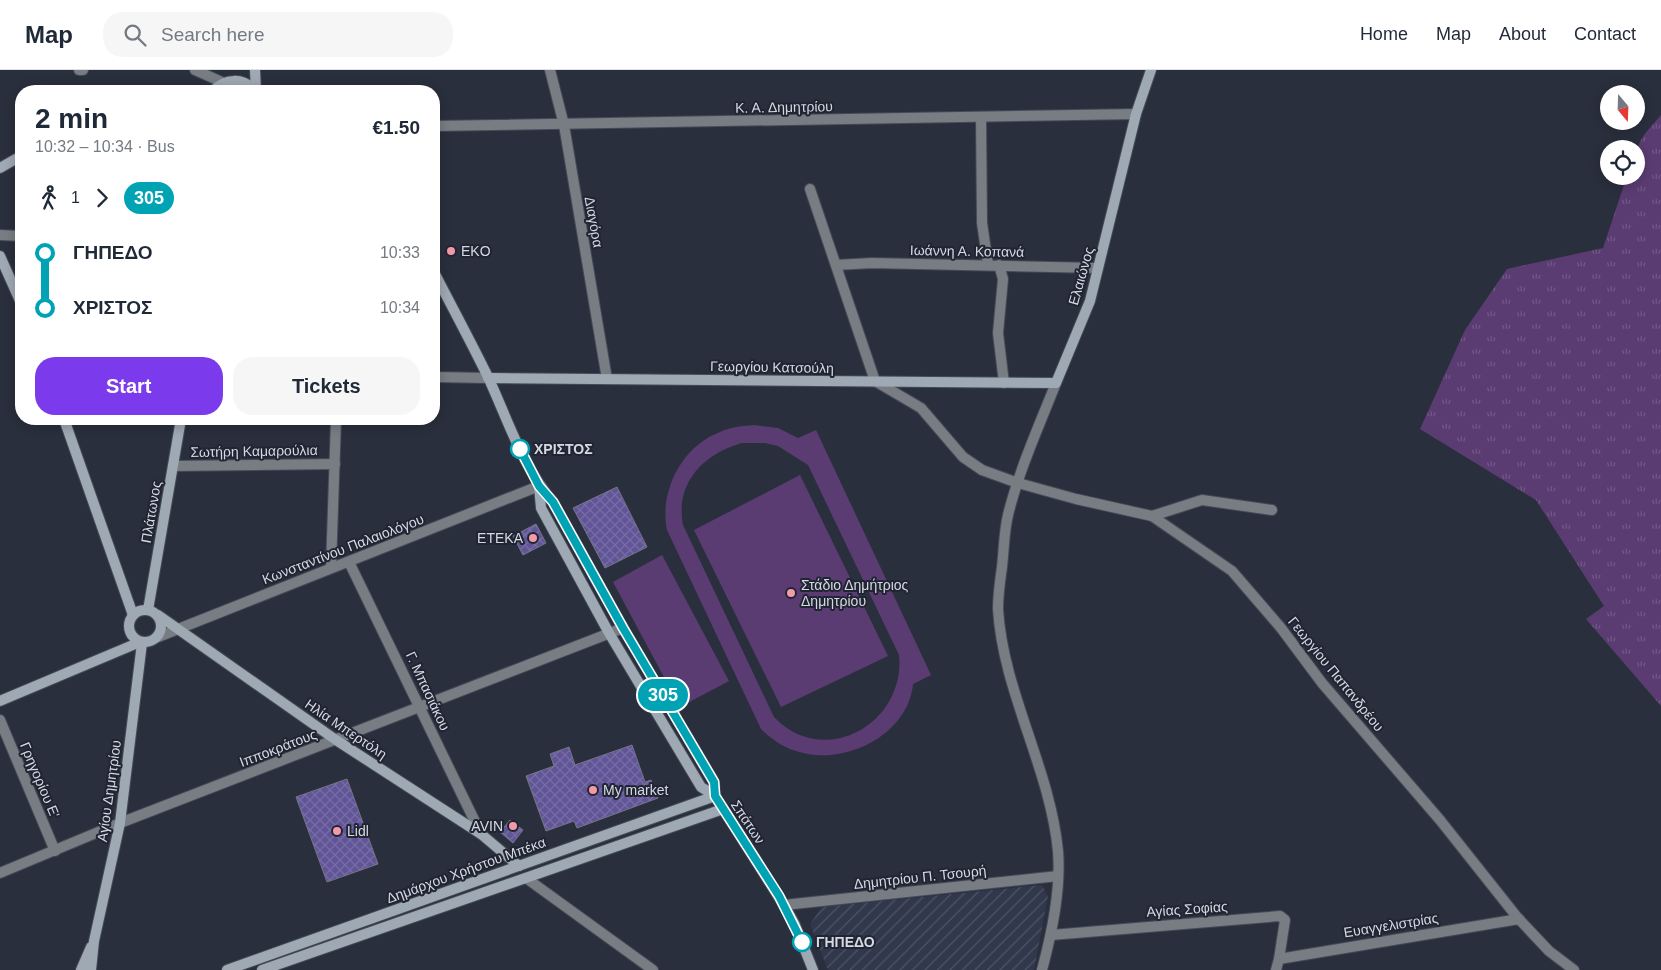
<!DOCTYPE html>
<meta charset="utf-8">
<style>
:root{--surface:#fff;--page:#f6f6f7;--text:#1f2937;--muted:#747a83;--line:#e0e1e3;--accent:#7c3aed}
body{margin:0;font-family:Arial,sans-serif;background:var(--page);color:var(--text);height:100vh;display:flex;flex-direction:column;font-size:19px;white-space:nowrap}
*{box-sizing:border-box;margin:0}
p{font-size:16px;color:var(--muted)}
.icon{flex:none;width:28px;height:28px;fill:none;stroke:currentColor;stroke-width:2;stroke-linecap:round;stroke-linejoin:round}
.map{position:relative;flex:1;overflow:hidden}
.details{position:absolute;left:15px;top:15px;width:425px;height:340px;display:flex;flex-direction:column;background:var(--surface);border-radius:20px;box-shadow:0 2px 12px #0003}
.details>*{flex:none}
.badge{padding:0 10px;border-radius:16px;font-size:18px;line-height:32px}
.needle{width:32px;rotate:161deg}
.buttons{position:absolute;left:1600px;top:15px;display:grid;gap:10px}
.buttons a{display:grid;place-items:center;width:45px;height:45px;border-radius:50%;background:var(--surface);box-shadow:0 2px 12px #0003;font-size:25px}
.map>.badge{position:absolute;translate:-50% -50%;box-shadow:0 0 0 2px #fff}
.legs{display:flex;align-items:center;gap:8px;height:55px;padding:0 20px;font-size:16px}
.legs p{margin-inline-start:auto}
.summary{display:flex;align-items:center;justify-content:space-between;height:85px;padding:0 20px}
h1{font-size:28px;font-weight:600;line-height:38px}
.primary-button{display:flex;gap:10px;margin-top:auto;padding:10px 20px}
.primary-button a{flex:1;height:58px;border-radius:20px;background:var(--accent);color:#fff;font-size:20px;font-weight:600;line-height:58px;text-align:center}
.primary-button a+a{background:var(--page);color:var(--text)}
ul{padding:0 20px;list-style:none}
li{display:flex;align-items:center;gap:18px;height:55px;font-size:19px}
li i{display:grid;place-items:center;width:8px;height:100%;margin:0 6px;background:currentColor}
li i::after{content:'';width:12px;height:12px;margin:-6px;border:4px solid;border-radius:50%;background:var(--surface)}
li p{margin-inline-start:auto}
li:first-child i{background:linear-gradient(#0000 50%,currentColor 0)}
li:last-child i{background:linear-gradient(currentColor 50%,#0000 0)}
header{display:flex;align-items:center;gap:30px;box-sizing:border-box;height:70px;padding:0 25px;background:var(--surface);border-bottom:1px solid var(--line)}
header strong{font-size:24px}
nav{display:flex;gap:28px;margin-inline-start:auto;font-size:18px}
.search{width:350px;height:45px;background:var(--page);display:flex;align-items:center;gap:12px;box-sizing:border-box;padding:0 18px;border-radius:20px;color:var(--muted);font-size:19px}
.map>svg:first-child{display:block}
.industrial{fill:url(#industrial-furrows)}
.grass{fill:url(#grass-tufts)}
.park{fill:#5b3c72;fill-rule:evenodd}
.building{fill:url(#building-cross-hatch);stroke:#757485}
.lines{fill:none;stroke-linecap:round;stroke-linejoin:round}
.street-casing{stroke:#454a57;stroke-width:12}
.secondary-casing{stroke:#454a57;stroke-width:12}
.street{stroke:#777d83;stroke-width:10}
.secondary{stroke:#9fa9b3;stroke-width:10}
.line-1-casing{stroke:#fff;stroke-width:11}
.line-1{stroke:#00a3b4;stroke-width:8}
.poi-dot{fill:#f39aa9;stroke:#212533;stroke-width:2}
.stop-1-dot{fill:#fff;stroke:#00a3b4;stroke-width:2.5}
.labels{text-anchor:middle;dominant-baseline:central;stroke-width:4;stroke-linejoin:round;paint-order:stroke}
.street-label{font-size:14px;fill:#d5d9e2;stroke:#212533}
.poi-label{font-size:14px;fill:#d5d9e2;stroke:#212533;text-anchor:start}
.stop-label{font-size:14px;font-weight:bold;fill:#d5d9e2;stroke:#212533;text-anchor:start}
</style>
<header>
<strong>Map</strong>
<div class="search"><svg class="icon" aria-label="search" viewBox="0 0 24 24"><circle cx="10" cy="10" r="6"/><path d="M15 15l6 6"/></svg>Search here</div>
<nav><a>Home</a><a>Map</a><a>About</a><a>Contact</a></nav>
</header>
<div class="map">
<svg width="1661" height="900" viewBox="0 0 1661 900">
<defs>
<pattern id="industrial-furrows" width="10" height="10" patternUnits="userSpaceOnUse" patternTransform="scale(1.25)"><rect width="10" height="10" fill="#31384c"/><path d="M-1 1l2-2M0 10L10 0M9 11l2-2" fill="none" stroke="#4e5466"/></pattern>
<pattern id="grass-tufts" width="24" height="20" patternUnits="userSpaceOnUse" patternTransform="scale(1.25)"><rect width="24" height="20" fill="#5b3c72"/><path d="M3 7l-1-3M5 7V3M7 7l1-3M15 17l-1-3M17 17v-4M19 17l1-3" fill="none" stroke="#725886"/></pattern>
<pattern id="building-cross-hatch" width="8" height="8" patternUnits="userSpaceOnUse" patternTransform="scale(1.25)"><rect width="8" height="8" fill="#615598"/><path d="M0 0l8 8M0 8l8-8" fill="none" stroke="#776da6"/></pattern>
</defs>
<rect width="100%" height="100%" fill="#2a2f3d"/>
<!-- industrial -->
<path class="industrial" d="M1042 815 1048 826 1034 900H828L810 854 822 837Z"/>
<!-- grass -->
<path class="grass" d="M1661 45V636L1586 549 1604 536 1536 430 1420 359 1465 260 1507 199 1603 178 1627 106H1636C1636 70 1638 72 1661 45Z"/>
<!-- park -->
<g class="park">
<path d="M754 355 778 358 798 368 816 360 931 605 913 614C908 666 843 697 796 681 783 677 771 669 761 659L667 460C659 421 682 376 720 362 730 357 743 356 754 355ZM742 373H765L778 376 808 395 899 585C906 653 824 700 774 647L683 455C675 413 703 384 742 373Z"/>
<path d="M800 405 888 586 781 637 694 460Z"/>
<path d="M662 485 729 611 680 637 613 512Z"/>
</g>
<!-- building -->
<g class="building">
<path d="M617 417 647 477 605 498 573 438Z"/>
<path d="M536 454 546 473 523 485 513 466Z"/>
<path d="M632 675 645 712 651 710 658 728 577 758 574 751 546 761 526 706 554 696 550 684 569 677 575 695Z"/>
<path d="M347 709 378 794 327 812 296 727Z"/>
<path d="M510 750 523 760 513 773 500 762Z"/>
</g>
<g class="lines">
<!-- street casing -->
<g class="street-casing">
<g id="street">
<path d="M79 0H83"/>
<path d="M195 0 224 13"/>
<path d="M550 0 564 55 607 309"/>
<path d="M981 47 982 153 988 194"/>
<path d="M434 56 1136 44"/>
<path d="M810 119 875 311 921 338 963 387 982 400 1018 413 1076 429 1152 446 1232 501 1281 558 1322 613 1440 750 1517 847 1549 881 1574 900"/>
<path d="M0 165 21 166"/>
<path d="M836 195 872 193 1098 198"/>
<path d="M999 195 1003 209 998 263 1004 313"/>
<path d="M434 307 488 308"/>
<path d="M174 396 335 394"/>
<path d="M1152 446 1202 430 1272 440"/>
<path d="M349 492 481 764"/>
<path d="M331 498 336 349"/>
<path d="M158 567 539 416"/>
<path d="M0 650 55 781"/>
<path d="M0 803 120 753 623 558"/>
<path d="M526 808 653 900"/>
<path d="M784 835 1058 806"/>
<path d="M1051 865 1280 846 1285 850 1279 889"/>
<path d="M1042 900C1052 862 1061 820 1058 781 1050 698 1003 622 998 539 998 525 1000 511 1002 497 1004 480 1004 461 1008 445 1019 400 1039 356 1056 313"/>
<path d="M1276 900 1279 889 1519 849"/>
</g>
</g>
<!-- secondary casing -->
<g class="secondary-casing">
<g id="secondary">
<path d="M255 0 256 21"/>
<path d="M213 21C225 8 243 7 255 21"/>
<path d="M0 98 21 86"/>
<path d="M0 186 21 233"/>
<path d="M434 202C452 237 471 272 488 307 508 350 522 396 553 432L623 558 714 712 715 726"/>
<path d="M488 308 1056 313 1090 231 1136 44 1151 0"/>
<path d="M64 349 133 545"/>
<path d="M539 416 541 438 609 563 701 717 715 726 784 835 795 855 813 900"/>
<circle cx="145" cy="556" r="16"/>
<path d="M148 540 181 349"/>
<path d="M158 545 336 670 481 764 519 796"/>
<path d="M0 631 140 572"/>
<path d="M81 900 91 877"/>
<path d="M91 900 94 871 120 753 142 573"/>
<path d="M227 900 715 726"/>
<path d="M262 900 723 739"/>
</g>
</g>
<!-- street -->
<use href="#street" class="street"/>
<!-- secondary -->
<use href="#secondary" class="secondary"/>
</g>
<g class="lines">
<!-- line-1 casing -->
<g class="line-1-casing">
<path id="line-1" d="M520 379 539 416 553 432 623 558 714 712 715 726 779 826 802 872"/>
</g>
<!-- line-1 -->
<use href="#line-1" class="line-1"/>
</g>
<!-- markers -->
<g class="poi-dot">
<circle cx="451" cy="181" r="5"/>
<circle cx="533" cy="468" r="5"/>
<circle cx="791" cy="523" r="5"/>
<circle cx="593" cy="720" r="5"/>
<circle cx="513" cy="756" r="5"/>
<circle cx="337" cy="761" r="5"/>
</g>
<g class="stop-1-dot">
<circle cx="520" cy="379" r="9"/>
<circle cx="802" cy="872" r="9"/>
</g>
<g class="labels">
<!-- street labels -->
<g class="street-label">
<text transform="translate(784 37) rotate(-1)">Κ. Α. Δημητρίου</text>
<text transform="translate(594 152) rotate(80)">Διαγόρα</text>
<text transform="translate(967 181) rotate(1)">Ιωάννη Α. Κοπανά</text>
<text transform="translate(1081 206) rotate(-74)">Ελαιώνος</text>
<text transform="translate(772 297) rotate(1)">Γεωργίου Κατσούλη</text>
<text transform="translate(254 381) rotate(-1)">Σωτήρη Καμαρούλια</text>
<text transform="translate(151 442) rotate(-80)">Πλάτωνος</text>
<text transform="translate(343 479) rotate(-21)">Κωνσταντίνου Παλαιολόγου</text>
<text transform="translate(1336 604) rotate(51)">Γεωργίου Παπανδρέου</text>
<text transform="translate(428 621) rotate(65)">Γ. Μπασιάκου</text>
<text transform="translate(346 659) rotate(34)">Ηλία Μπερτόλη</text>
<text transform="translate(278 678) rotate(-21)">Ιπποκράτους</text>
<text transform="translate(40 710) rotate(67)">Γρηγορίου Ε'</text>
<text transform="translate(109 721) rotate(-82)">Αγίου Δημητρίου</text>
<text transform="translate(748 752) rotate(56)">Σπάτων</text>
<text transform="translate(466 800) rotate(-20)">Δημάρχου Χρήστου Μπέκα</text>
<text transform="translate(920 807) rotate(-6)">Δημητρίου Π. Τσουρή</text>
<text transform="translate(1187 839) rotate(-4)">Αγίας Σοφίας</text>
<text transform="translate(1391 855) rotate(-9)">Ευαγγελιστρίας</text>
</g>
<!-- poi labels -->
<g class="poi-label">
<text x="461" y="181">EKO</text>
<text x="523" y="468" text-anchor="end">ΕΤΕΚΑ</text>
<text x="801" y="515">Στάδιο Δημήτριος<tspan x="801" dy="16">Δημητρίου</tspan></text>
<text x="603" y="720">My market</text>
<text x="503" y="756" text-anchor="end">AVIN</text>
<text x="347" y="761">Lidl</text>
</g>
<!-- stop labels -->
<g class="stop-label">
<text x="534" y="379">ΧΡΙΣΤΟΣ</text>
<text x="816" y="872">ΓΗΠΕΔΟ</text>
</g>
</g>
</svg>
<div class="buttons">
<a><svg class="needle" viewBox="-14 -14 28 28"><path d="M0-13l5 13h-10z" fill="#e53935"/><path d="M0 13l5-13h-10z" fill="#747a83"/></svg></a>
<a><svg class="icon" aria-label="locate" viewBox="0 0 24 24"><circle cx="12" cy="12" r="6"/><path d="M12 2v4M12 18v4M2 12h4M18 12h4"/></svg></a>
</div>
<b class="badge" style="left:663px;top:625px;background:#00a3b4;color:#fff">305</b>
<section class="details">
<div class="summary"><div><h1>2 min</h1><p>10:32 – 10:34 · Bus</p></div><b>€1.50</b></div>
<div class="legs"><svg class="icon" aria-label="walk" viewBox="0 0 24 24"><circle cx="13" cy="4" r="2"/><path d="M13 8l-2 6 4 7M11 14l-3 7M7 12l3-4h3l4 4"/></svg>1<svg class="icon" aria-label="forward" viewBox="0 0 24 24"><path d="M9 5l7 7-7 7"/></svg><b class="badge" style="background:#00a3b4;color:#fff">305</b></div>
<ul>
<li><i style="color:#00a3b4"></i><b>ΓΗΠΕΔΟ</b><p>10:33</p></li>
<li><i style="color:#00a3b4"></i><b>ΧΡΙΣΤΟΣ</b><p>10:34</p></li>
</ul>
<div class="primary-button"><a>Start</a><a>Tickets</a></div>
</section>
</div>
